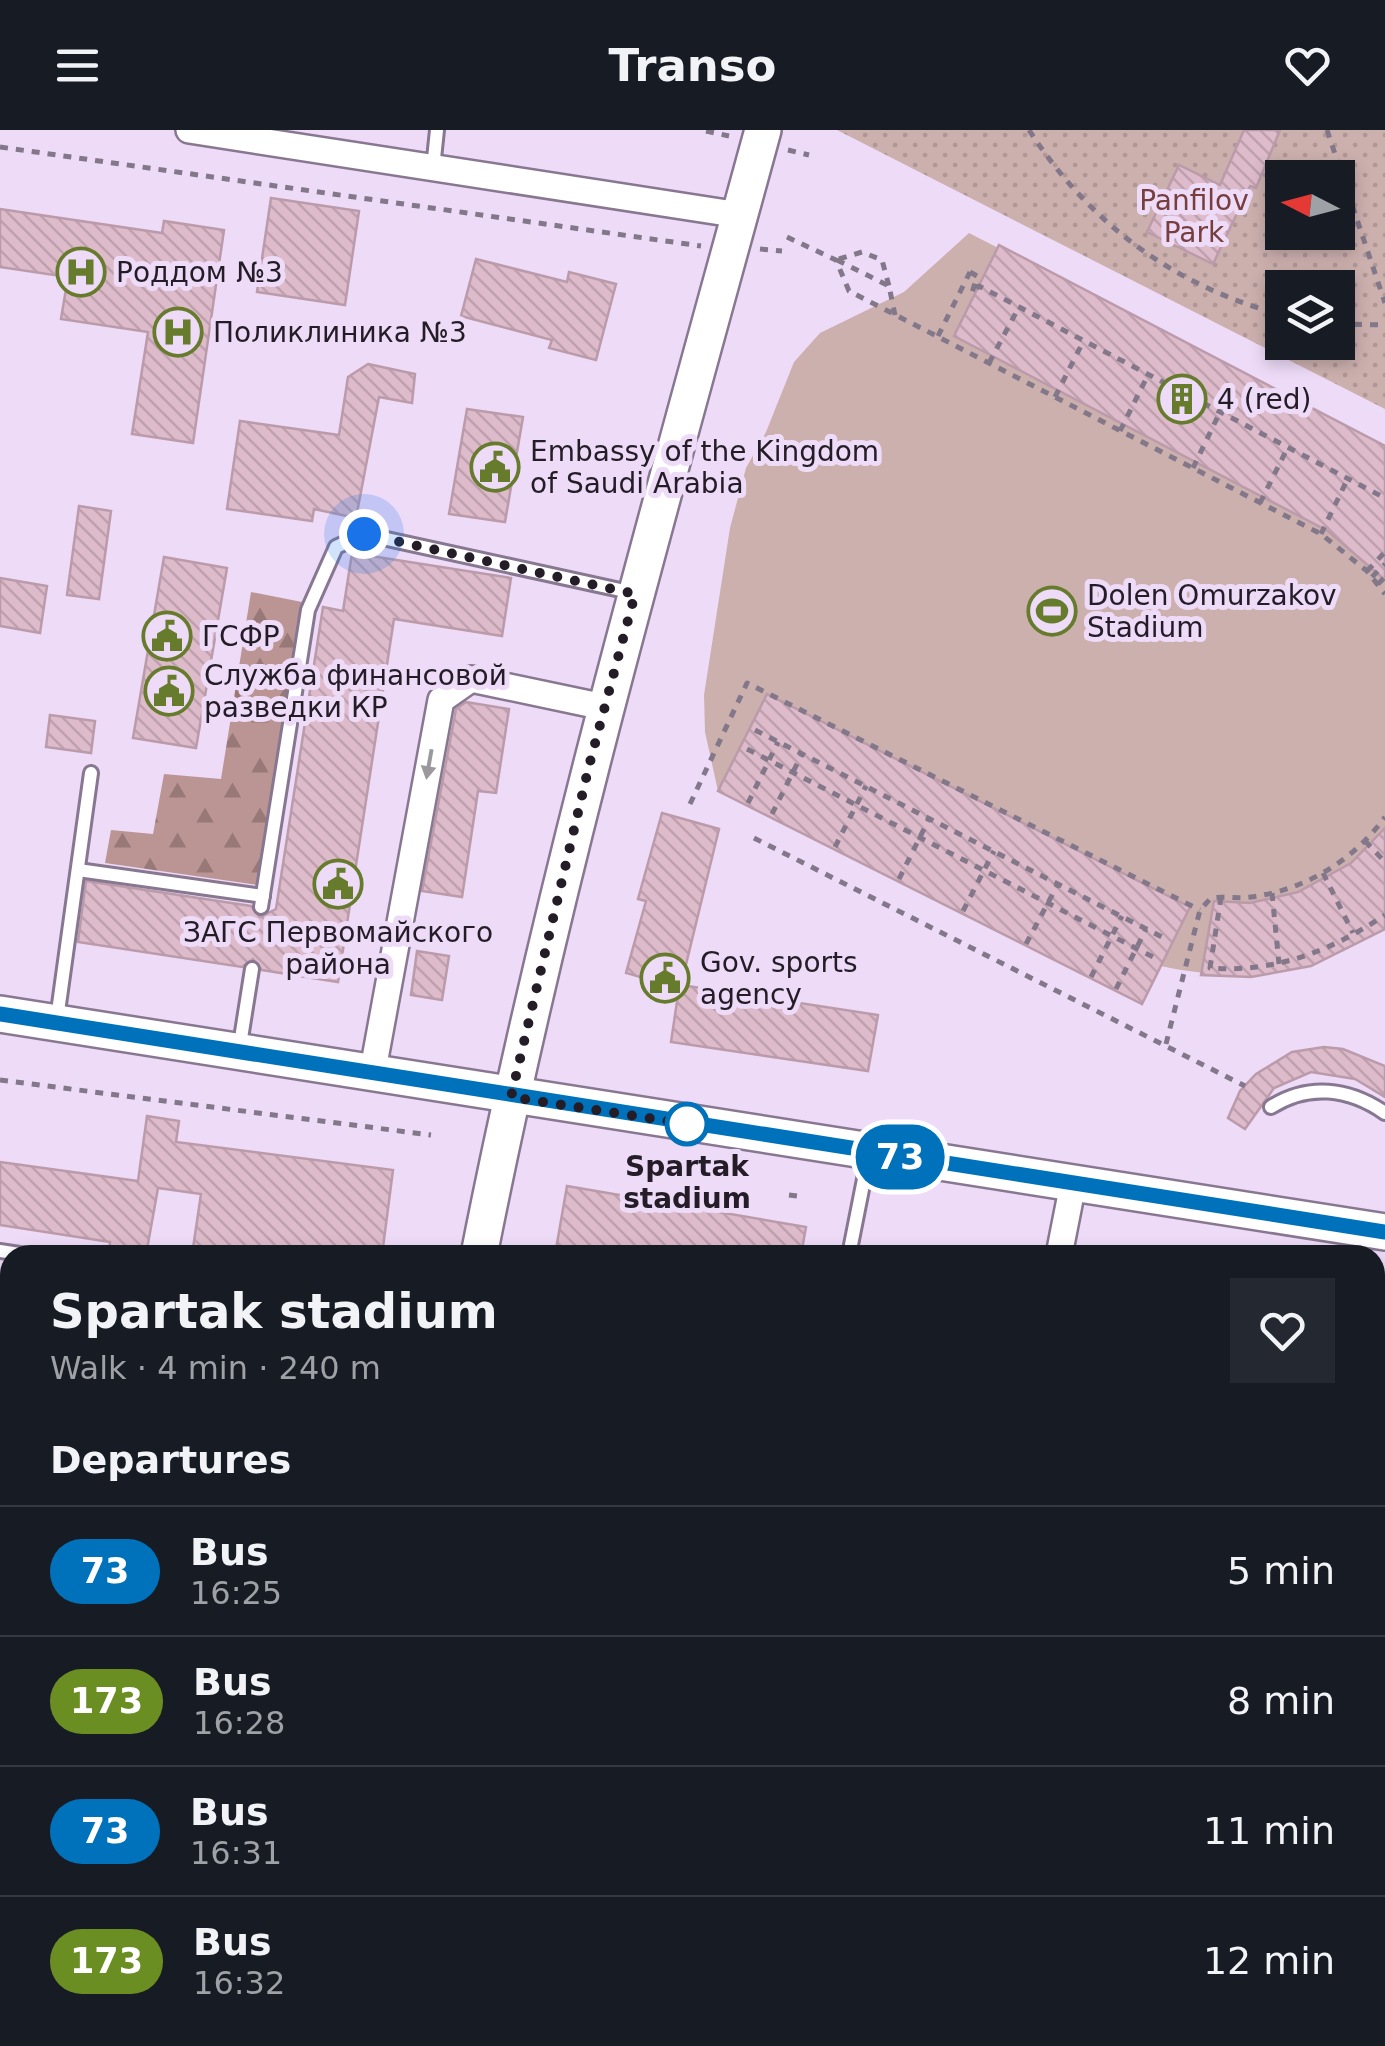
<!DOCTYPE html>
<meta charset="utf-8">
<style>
:root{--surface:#171b24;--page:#242831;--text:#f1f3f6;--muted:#9ea1a6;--line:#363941}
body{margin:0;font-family:"DejaVu Sans",sans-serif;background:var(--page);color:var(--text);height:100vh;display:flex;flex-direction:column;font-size:38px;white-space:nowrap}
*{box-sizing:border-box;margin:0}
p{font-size:32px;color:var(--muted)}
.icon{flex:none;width:55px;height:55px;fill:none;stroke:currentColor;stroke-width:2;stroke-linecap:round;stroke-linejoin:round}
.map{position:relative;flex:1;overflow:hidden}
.panel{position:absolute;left:0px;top:1115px;width:1385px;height:802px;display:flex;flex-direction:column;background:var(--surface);border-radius:30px 30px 0 0;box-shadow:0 5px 15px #0003}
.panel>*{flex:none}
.badge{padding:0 20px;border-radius:32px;font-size:35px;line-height:65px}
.needle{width:65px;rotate:276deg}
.buttons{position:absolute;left:1265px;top:30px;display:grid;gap:20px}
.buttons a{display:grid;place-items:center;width:90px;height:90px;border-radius:0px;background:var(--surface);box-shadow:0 5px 15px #0003;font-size:50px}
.you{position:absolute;width:50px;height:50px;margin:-25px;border:8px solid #fff;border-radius:50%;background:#1a73e8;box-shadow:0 0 0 15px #1a73e833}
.map>.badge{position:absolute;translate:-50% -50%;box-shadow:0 0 0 5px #fff}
h2{padding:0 50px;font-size:38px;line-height:90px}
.round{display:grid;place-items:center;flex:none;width:105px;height:105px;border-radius:0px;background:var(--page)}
.headline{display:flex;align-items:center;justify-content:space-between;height:170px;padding:0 50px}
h1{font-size:48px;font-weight:700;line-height:75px}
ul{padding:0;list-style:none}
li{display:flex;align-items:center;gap:30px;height:130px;padding:0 50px;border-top:2px solid var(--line)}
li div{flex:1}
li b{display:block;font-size:38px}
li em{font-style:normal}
li .badge{min-width:110px;font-weight:700;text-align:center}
header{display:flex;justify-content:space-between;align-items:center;height:130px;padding:0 50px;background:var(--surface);font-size:45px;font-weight:700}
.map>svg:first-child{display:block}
.green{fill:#ccb0ae}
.forest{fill:url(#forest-firs)}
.park{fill:url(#park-dots);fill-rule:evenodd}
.building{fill:url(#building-back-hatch);stroke:#bb9baa;stroke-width:2.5}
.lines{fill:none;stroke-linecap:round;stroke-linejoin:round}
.service-casing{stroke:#887791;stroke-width:18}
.minor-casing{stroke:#887791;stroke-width:30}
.secondary-casing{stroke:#887791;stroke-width:40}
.path{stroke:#83778a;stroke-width:5;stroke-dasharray:8 8;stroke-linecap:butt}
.service{stroke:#fff;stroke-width:12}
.minor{stroke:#fff;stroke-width:25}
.secondary{stroke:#fff;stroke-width:35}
.oneway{fill:#9c999e}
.line-casing{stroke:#fff;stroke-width:22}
.line{stroke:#0072bc;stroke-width:15}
.walk{stroke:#241d27;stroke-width:10;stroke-dasharray:0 18}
.stop-dot{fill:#fff;stroke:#0072bc;stroke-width:5}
.labels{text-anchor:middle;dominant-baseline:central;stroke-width:10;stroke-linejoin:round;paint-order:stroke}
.park-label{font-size:28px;fill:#763f3e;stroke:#eedbf8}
.poi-label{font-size:28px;fill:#241d27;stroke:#eedbf8;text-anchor:start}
.stop-label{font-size:28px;font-weight:bold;fill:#241d27;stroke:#eedbf8}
</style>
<header><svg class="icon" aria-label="menu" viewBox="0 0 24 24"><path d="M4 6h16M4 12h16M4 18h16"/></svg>Transo<svg class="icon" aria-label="heart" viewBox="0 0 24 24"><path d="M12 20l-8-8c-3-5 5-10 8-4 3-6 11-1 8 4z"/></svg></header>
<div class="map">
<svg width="1385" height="1916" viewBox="0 0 1385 1916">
<defs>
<pattern id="forest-firs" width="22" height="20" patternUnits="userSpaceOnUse" patternTransform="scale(2.5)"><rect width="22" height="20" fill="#bb9593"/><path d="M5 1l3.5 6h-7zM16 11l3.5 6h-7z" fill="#987978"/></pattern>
<pattern id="park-dots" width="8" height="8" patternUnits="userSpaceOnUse" patternTransform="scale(2.5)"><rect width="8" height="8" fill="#ccb0ae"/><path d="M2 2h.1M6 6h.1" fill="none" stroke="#af9796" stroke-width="1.8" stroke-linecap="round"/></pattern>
<pattern id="building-back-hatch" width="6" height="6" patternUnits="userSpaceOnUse" patternTransform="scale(2.5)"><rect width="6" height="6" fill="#debbcb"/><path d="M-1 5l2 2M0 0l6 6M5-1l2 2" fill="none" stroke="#bea0ae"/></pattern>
</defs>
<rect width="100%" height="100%" fill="#eedbf8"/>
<!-- green -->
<path class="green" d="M969 103 1385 316V798C1313 844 1243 854 1161 836L718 661 705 602 704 565 730 398 746 338 766 302 794 232 820 203 904 162Z"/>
<!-- forest -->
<path class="forest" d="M251 462 302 472 258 755 105 733 111 700 153 704 164 644 221 649Z"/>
<!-- park -->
<path class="park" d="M837 0H1385V279ZM1282 48H1338V102H1282ZM1282 158H1338V212H1282Z"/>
<!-- building -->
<g class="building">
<path d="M1244 0H1280L1256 58 1250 56 1213 134 1147 102 1179 35 1220 55Z"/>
<path d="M271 68 359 81 345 175 257 162Z"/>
<path d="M0 79 162 103 164 91 224 100 193 313 132 304 148 202 61 189 68 147 0 137Z"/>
<path d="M999 115 1385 316V450L1328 401 954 206Z"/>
<path d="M476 129 567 152 569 142 616 154 596 230 549 218 552 210 461 186Z"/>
<path d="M368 234 415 244 412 273 379 267 356 388 314 379 312 391 227 379 240 291 339 305 348 247Z"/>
<path d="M467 279 523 287 505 392 449 384Z"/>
<path d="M79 376 111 381 99 469 67 465Z"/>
<path d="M352 423 511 448 502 506 394 489 338 852 262 840 253 829 242 837 78 812 86 751 251 776 260 787 276 779 323 477 343 481Z"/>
<path d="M164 427 227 438 196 618 133 608Z"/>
<path d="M0 448 47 456 40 503 0 496Z"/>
<path d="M767 564 1190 777 1142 874 718 661Z"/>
<path d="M466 572 509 579 496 663 478 661 462 767 422 761 456 579Z"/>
<path d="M50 585 95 591 91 623 46 617Z"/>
<path d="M662 683 719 699 681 855 878 885 868 941 671 912 679 858 626 843 646 771 638 769Z"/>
<path d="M1385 698V799L1311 836 1251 847 1201 845 1214 771 1250 773 1298 762 1351 733Z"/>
<path d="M417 821 449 826 442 870 411 865Z"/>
<path d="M1324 917 1343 919 1385 936V967L1355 949 1311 942 1274 958 1245 999 1228 988 1240 961 1256 944 1292 922Z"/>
<path d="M147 986 179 991 176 1012 393 1040 382 1125H192L201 1064 158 1058 146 1125H108L110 1112 0 1095V1032L138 1051Z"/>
<path d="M567 1056 806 1097 801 1125H555Z"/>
</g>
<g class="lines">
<!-- service casing -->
<g class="service-casing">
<g id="service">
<path d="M433 38 437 0"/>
<path d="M78 740 263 766"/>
<path d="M261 777 308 480 336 417 364 404 634 463"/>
<path d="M57 889 91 643"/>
<path d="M239 921 252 839"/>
<path d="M1271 977C1308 953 1349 958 1385 983"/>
<path d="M0 1121 26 1125"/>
<path d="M849 1125 869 1024"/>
<path d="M1375 1730 1385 1666"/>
<path d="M1375 1822 1385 1766"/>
<path d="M1375 1846 1385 1848"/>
<path d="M414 1908 464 1916"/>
<path d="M1364 1908 1385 1910"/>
<path d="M43 1916 44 1908"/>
<path d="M168 1916 170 1908"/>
<path d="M1231 1916 1232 1908"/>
<path d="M1346 1916 1347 1908"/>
</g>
</g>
<!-- minor casing -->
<g class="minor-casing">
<g id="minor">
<path d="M189 0 740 85"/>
<path d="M372 945 441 570 471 549 604 577"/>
<path d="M1059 1125 1073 1054"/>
<path d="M0 1725 10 1726"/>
<path d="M1031 1908 1094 1916"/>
<path d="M917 1916 919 1908"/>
</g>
</g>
<!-- secondary casing -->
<g class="secondary-casing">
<g id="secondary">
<path d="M0 884 1385 1102"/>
<path d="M479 1125C554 745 661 373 763 0"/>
<path d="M331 1916 332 1908"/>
</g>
</g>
<!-- path -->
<g class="path">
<path d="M1029 0C1090 94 1174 156 1282 185"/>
<path d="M1327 0 1385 173"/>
<path d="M706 1 729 6"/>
<path d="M0 17 701 116"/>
<path d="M788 20 809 25"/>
<path d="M787 107 836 130 849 161 1321 404 1367 441 1385 464"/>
<path d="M760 119 782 121"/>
<path d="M839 129 862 122 882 130 889 156"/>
<path d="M837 130 889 156 895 185"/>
<path d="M970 142 977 146 972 163 979 156 1385 368"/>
<path d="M1338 194 1385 195"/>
<path d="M938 206 970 142"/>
<path d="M989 233 1019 177"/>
<path d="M1055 267 1083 212"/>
<path d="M1120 301 1148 245"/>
<path d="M1193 338 1220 282"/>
<path d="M1260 373 1288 317"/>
<path d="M1321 404 1348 348"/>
<path d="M1367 441 1385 422"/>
<path d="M1372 447 1385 434"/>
<path d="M1378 454 1385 447"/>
<path d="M755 600 1168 810"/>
<path d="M747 619 1157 829"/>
<path d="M748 673 778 612"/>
<path d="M690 674 747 553 1200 780"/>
<path d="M772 684 802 624"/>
<path d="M754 708 1245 956"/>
<path d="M1365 711 1385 732"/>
<path d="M835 717 866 656"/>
<path d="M1323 743 1353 803"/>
<path d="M899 749 929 689"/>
<path d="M1272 763 1279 834"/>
<path d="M1221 767 1210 838C1275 843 1331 821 1385 785"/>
<path d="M963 781 994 721"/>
<path d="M1026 814 1058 754"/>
<path d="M1091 847 1122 786"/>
<path d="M1116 859 1146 799"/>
<path d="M1166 914 1200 780 1211 768C1224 766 1237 769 1251 767 1305 760 1353 731 1385 687"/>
<path d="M0 950 431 1005"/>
<path d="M789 1065 804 1067"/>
<path d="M731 1916 733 1908"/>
</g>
<!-- service -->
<use href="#service" class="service"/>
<!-- minor -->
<use href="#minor" class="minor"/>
<!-- secondary -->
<use href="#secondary" class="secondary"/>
</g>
<!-- one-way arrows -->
<defs><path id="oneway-solid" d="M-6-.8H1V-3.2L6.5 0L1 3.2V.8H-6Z" transform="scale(2.5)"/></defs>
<use class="oneway" href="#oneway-solid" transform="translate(429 634) rotate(100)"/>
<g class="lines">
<!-- line casing -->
<g class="line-casing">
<path id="line" d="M0 884 1385 1102"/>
</g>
<!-- line -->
<use href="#line" class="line"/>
<!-- walk -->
<path class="walk" d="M364 404 635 464 589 636 511 967 687 994"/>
</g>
<!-- icons -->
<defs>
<g id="hospital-ring" transform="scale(2.5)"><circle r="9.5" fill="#eedbf8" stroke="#667b2b" stroke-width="1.5"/><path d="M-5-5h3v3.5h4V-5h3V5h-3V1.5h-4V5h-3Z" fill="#667b2b"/></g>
<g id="building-ring" transform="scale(2.5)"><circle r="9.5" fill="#eedbf8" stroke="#667b2b" stroke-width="1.5"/><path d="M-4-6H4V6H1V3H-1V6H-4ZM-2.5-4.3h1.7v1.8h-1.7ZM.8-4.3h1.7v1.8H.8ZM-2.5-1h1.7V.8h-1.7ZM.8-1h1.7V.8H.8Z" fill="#667b2b"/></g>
<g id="civic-ring" transform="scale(2.5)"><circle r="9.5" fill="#eedbf8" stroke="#667b2b" stroke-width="1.5"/><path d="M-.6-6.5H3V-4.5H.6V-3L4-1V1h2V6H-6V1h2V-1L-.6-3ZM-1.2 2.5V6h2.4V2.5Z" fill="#667b2b"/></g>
<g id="stadium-ring" transform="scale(2.5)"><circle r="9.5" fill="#eedbf8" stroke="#667b2b" stroke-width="1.5"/><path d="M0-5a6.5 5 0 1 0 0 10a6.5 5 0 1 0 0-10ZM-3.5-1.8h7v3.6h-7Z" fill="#667b2b"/></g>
</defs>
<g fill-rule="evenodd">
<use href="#hospital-ring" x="81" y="142"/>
<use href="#hospital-ring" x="178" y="202"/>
<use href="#building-ring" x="1182" y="269"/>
<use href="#civic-ring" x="495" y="337"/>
<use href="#stadium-ring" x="1052" y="481"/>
<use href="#civic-ring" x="167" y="506"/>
<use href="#civic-ring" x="169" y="561"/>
<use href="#civic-ring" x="338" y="754"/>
<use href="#civic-ring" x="665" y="848"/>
</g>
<!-- markers -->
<circle class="stop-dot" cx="687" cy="994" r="20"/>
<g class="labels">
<!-- park labels -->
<g class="park-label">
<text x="1194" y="70">Panfilov<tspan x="1194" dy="32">Park</tspan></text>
</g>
<!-- poi labels -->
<g class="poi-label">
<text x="116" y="142">Роддом №3</text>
<text x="213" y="202">Поликлиника №3</text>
<text x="1217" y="269">4 (red)</text>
<text x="530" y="321">Embassy of the Kingdom<tspan x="530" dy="32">of Saudi Arabia</tspan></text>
<text x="1087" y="465">Dolen Omurzakov<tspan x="1087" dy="32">Stadium</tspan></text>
<text x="202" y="506">ГСФР</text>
<text x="204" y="545">Служба финансовой<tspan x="204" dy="32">разведки КР</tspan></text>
<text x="338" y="802" text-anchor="middle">ЗАГС Первомайского<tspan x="338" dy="32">района</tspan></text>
<text x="700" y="832">Gov. sports<tspan x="700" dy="32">agency</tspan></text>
</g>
<!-- stop labels -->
<g class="stop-label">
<text x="687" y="1036">Spartak<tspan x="687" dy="32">stadium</tspan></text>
</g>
</g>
</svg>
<div class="buttons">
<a><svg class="needle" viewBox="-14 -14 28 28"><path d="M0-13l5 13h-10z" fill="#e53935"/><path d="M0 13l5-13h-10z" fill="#9ea1a6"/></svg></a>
<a><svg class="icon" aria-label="layers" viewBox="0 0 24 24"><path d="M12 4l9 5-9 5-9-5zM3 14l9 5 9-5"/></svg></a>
</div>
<div class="you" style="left:364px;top:404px"></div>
<b class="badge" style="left:900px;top:1027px;background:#0072bc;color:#fff">73</b>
<section class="panel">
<div class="headline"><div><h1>Spartak stadium</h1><p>Walk · 4 min · 240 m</p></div><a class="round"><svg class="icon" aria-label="heart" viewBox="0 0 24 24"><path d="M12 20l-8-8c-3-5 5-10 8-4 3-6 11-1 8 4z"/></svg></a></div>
<h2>Departures</h2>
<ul>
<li><span class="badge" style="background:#0072bc;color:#fff">73</span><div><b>Bus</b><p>16:25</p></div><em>5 min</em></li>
<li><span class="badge" style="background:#6b8e23;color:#fff">173</span><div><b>Bus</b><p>16:28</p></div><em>8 min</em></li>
<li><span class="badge" style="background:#0072bc;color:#fff">73</span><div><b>Bus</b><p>16:31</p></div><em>11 min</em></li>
<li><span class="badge" style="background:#6b8e23;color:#fff">173</span><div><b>Bus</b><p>16:32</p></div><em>12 min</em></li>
</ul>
</section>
</div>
